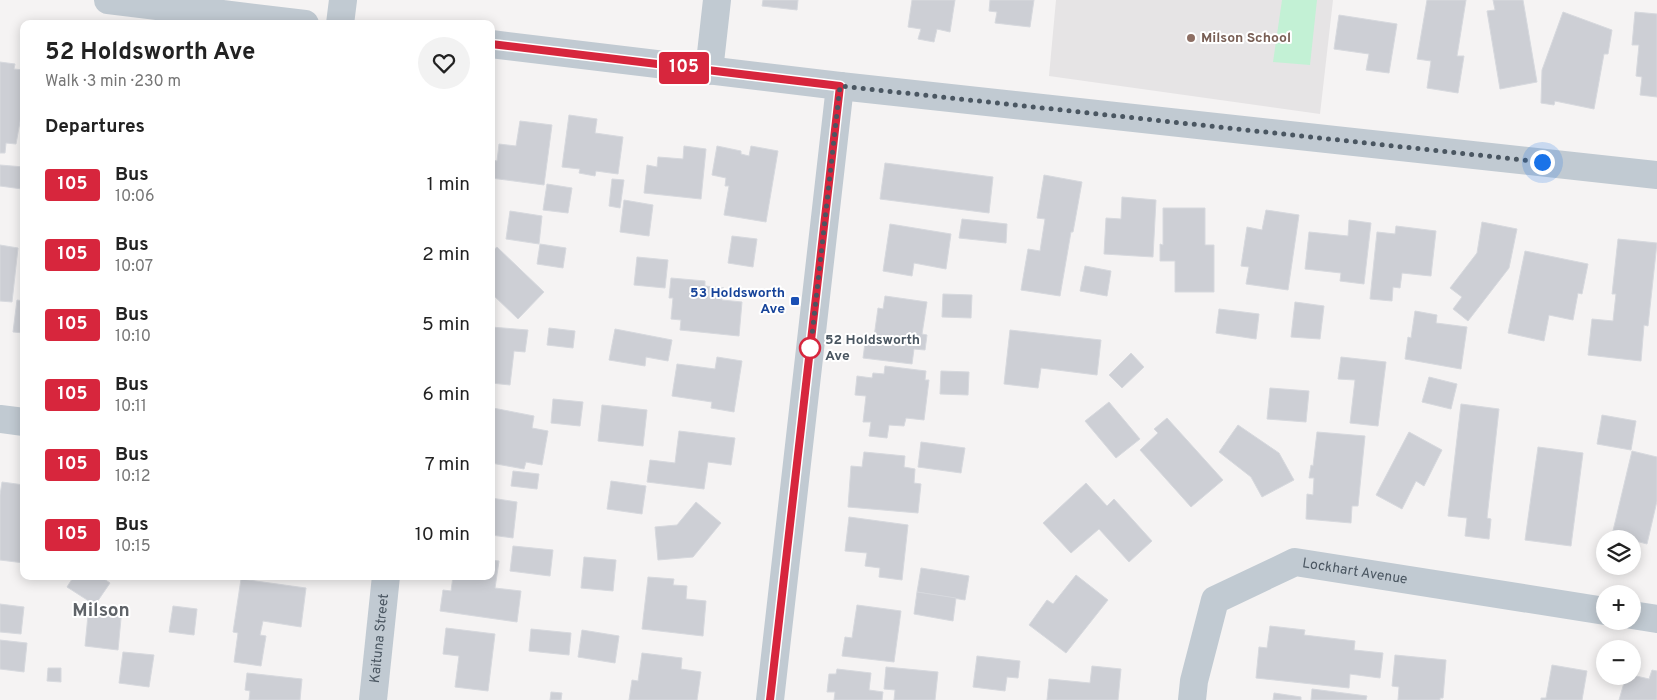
<!DOCTYPE html>
<meta charset="utf-8">
<style>
:root{--surface:#fff;--page:#f2f2f2;--text:#222;--muted:#767676}
body{margin:0;font-family:Overpass,sans-serif;background:var(--page);color:var(--text);height:100vh;display:flex;flex-direction:column;font-size:19px;white-space:nowrap}
*{box-sizing:border-box;margin:0}
p{font-size:16px;color:var(--muted)}
.icon{flex:none;width:28px;height:28px;fill:none;stroke:currentColor;stroke-width:2;stroke-linecap:round;stroke-linejoin:round}
.map{position:relative;flex:1;overflow:hidden}
.sheet{position:absolute;left:20px;top:20px;width:475px;height:560px;display:flex;flex-direction:column;background:var(--surface);border-radius:10px;box-shadow:0 2px 12px #0003}
.sheet>*{flex:none}
.badge{padding:0 10px;border-radius:4px;font-size:18px;line-height:32px}
.controls{position:absolute;left:1596px;top:530px;display:grid;gap:10px}
.controls a{display:grid;place-items:center;width:45px;height:45px;border-radius:50%;background:var(--surface);box-shadow:0 2px 12px #0003;font-size:25px}
.you{position:absolute;width:25px;height:25px;margin:-12px;border:4px solid #fff;border-radius:50%;background:#1a73e8;box-shadow:0 0 0 8px #1a73e833}
.map>.badge{position:absolute;translate:-50% -50%;box-shadow:0 0 0 2px #fff}
h2{padding:0 25px;font-size:19px;line-height:45px}
.round{display:grid;place-items:center;flex:none;width:52px;height:52px;border-radius:26px;background:var(--page)}
.summary{display:flex;align-items:center;justify-content:space-between;height:85px;padding:0 25px}
h1{font-size:24px;font-weight:700;line-height:38px}
ul{padding:0;list-style:none}
li{display:flex;align-items:center;gap:15px;height:70px;padding:0 25px}
li div{flex:1}
li b{display:block;font-size:19px}
li em{font-style:normal}
li .badge{min-width:55px;font-weight:700;text-align:center}
.map>svg:first-child{display:block}
.education{fill:#e6e4e5}
.green{fill:#c3f1d5}
.building{fill:#cdcfd5;stroke:#d7d9de}
.lines{fill:none;stroke-linecap:round;stroke-linejoin:round}
.minor{stroke:#c1cad2;stroke-width:28}
.line-casing{stroke:#fff;stroke-width:11}
.line{stroke:#d7263d;stroke-width:8}
.walk{stroke:#4a5661;stroke-width:5;stroke-dasharray:0 9}
.education-dot{fill:#8d6e63;stroke:#fff;stroke-width:2}
.transit-dot{fill:#1a4fb4;stroke:#fff;stroke-width:2}
.stop-dot{fill:#fff;stroke:#d7263d;stroke-width:2.5}
.labels{text-anchor:middle;dominant-baseline:central;stroke-width:4;stroke-linejoin:round;paint-order:stroke}
.education-label{font-size:14px;font-weight:bold;fill:#785e54;stroke:#fff;text-anchor:start}
.transit-label{font-size:14px;font-weight:bold;fill:#164399;stroke:#fff;text-anchor:end}
.stop-label{font-size:14px;font-weight:bold;fill:#4a5661;stroke:#fff;text-anchor:start}
.street-label{font-size:14px;fill:#4a5661;stroke:#fff}
.district-label{font-size:19px;font-weight:bold;fill:#5f6368;stroke:#fff}
</style>
<div class="map">
<svg width="1657" height="700" viewBox="0 0 1657 700">
<rect width="100%" height="100%" fill="#f5f3f3"/>
<!-- education -->
<path class="education" d="M1056 0H1333L1320 114 1049 76Z"/>
<!-- green -->
<path class="green" d="M1282 0H1317L1310 65 1273 62Z"/>
<!-- building -->
<g class="building">
<path d="M763 0H798L797 10 762 6Z"/>
<path d="M912 0H955L950 32 937 29 934 42 918 39 921 29 908 27Z"/>
<path d="M990 0H1034L1030 27 995 23 997 12 989 11Z"/>
<path d="M1427 0H1466L1457 56H1464L1458 93 1427 88 1431 61 1417 59Z"/>
<path d="M1493 0H1523L1537 82 1500 89 1487 11 1495 10Z"/>
<path d="M1563 12 1612 30 1608 54H1604L1594 109 1555 101 1554 105 1541 103 1542 70Z"/>
<path d="M1635 12 1657 14V97L1640 95 1642 77 1636 76 1639 45H1632Z"/>
<path d="M1339 15 1397 24 1389 73 1366 70 1369 54 1334 49Z"/>
<path d="M0 62 15 64 14 69 24 70V105H23L16 144 6 143 5 153H0Z"/>
<path d="M569 115 597 119 595 133 623 137 618 174 596 171 595 176 579 173 580 169 562 167Z"/>
<path d="M520 121 552 125 544 185 491 178 492 160 497 161 499 144 516 146Z"/>
<path d="M684 146 706 149 701 199 644 193 647 165 657 167 658 157 683 159Z"/>
<path d="M717 146 741 151V154L749 156 751 146 778 151 766 222 724 215 729 186H725L726 178 712 175Z"/>
<path d="M885 163 993 177 989 213 880 199Z"/>
<path d="M0 165 24 167 22 189 0 186Z"/>
<path d="M1044 175 1082 182 1073 232H1071L1060 296 1021 290 1028 249 1040 251 1045 219 1037 218Z"/>
<path d="M612 179 624 180 620 208 609 206Z"/>
<path d="M547 184 572 188 568 213 543 210Z"/>
<path d="M1122 197 1156 200 1153 257 1104 254 1106 218 1121 219Z"/>
<path d="M624 200 653 205 649 236 620 232Z"/>
<path d="M1163 208H1205V245H1214V292H1175V261H1160V244L1163 245Z"/>
<path d="M1266 210 1299 215 1288 290 1246 284 1249 267 1241 266 1247 227 1262 230Z"/>
<path d="M510 211 542 216 539 244 506 239Z"/>
<path d="M962 219 1007 224 1006 243 959 238Z"/>
<path d="M1349 220 1371 223 1364 284 1340 281 1341 273 1305 269 1309 232 1348 236Z"/>
<path d="M1482 222 1517 229 1509 268 1468 321 1453 309 1462 297 1450 288 1477 253Z"/>
<path d="M890 224 951 234 946 269 914 263 912 276 883 271Z"/>
<path d="M1396 226 1436 231 1431 276 1402 273 1400 288 1393 287 1392 301 1370 299 1377 232 1395 234Z"/>
<path d="M732 236 757 239 753 267 728 263Z"/>
<path d="M1618 239 1657 243 1648 326 1644 325 1641 361 1588 355 1592 319 1613 321 1616 294H1612Z"/>
<path d="M540 244 566 248 563 268 537 264Z"/>
<path d="M0 245 18 248 12 302 0 301Z"/>
<path d="M497 247 544 292 518 319 491 293V252Z"/>
<path d="M1525 251 1588 264 1582 294 1578 293 1573 320 1549 315 1544 341 1508 333Z"/>
<path d="M637 257 668 260 665 288 634 285Z"/>
<path d="M1085 266 1111 271 1107 296 1080 291Z"/>
<path d="M671 278 705 281V286L724 288 722 300 742 302 739 336 680 330 681 320 671 319 673 298H669Z"/>
<path d="M943 294 972 295 971 318 942 317Z"/>
<path d="M885 296 927 302 922 334 927 335 925 350 914 349 912 364 863 358 866 336 874 337 878 308 883 309Z"/>
<path d="M17 300 24 301V333L13 332Z"/>
<path d="M1295 302 1324 306 1320 339 1291 337Z"/>
<path d="M1219 309 1259 314 1256 339 1216 333Z"/>
<path d="M1415 311 1437 315 1436 323 1467 327 1461 369 1405 359 1408 337 1411 338Z"/>
<path d="M491 327 528 330 525 352 514 351 510 385 491 383Z"/>
<path d="M549 328 575 331 573 348 547 345Z"/>
<path d="M615 329 672 340 668 361 646 357 645 366 609 360Z"/>
<path d="M1010 330 1101 340 1097 375 1041 368 1038 388 1004 384Z"/>
<path d="M1131 353 1144 367 1122 388 1109 375Z"/>
<path d="M717 357 742 361 734 412 711 408 712 402 672 396 677 364 715 369Z"/>
<path d="M1341 357 1386 362 1378 426 1350 423 1355 380 1338 379Z"/>
<path d="M885 366 926 371 925 380H929L924 420 906 418 904 426 889 425 887 438 869 436 871 422H863L866 396 855 395 857 376 872 378 873 373 884 374Z"/>
<path d="M941 371 969 372 968 395 940 394Z"/>
<path d="M1429 377 1457 384 1451 409 1422 402Z"/>
<path d="M1270 388 1309 391 1306 422 1267 419Z"/>
<path d="M553 399 583 402 580 426 551 423Z"/>
<path d="M1109 402 1140 439 1116 458 1085 421Z"/>
<path d="M1461 404 1499 409 1487 518 1491 519 1489 539 1465 536 1467 518 1448 516Z"/>
<path d="M602 405 647 410 643 446 598 441Z"/>
<path d="M493 408 534 416 532 428 548 431 542 465 526 462 524 469 491 463V419Z"/>
<path d="M1602 415 1636 421 1631 450 1597 444Z"/>
<path d="M1167 418 1223 480 1191 507 1140 450 1158 433 1154 429Z"/>
<path d="M1238 425 1279 453 1294 480 1262 497 1251 477 1219 452Z"/>
<path d="M679 431 735 438 731 465 708 462 704 489 647 482 650 460 675 463Z"/>
<path d="M1317 432 1365 436 1358 506H1352L1351 523 1306 519 1307 494 1313 495 1314 478H1309L1311 465 1313 466Z"/>
<path d="M1409 432 1442 450 1424 486 1416 481 1402 509 1376 495Z"/>
<path d="M921 442 965 448 961 473 918 467Z"/>
<path d="M1538 447 1583 453 1571 546 1525 540Z"/>
<path d="M1632 451 1657 457V501L1647 544 1632 540V539L1612 535Z"/>
<path d="M864 452 905 456 904 467 915 469 914 483 921 484 918 513 848 507 851 466 862 467Z"/>
<path d="M513 471 539 474 537 489 511 486Z"/>
<path d="M611 481 646 486 642 514 607 509Z"/>
<path d="M2 482 24 485V563L0 560V495Z"/>
<path d="M1086 483 1107 506 1114 499 1152 541 1129 562 1099 529 1071 553 1043 523Z"/>
<path d="M491 498 517 502 513 538 491 535Z"/>
<path d="M696 502 721 523 693 557 658 560 655 527 677 525Z"/>
<path d="M849 517 908 525 902 580 879 577 880 568 865 566 867 553 845 551Z"/>
<path d="M513 546 553 550 550 576 510 571Z"/>
<path d="M584 557 616 560 613 591 581 588Z"/>
<path d="M491 560 499 561 495 588 521 591 517 622 440 611 443 590 451 591 453 576H491Z"/>
<path d="M921 568 969 576 965 600 917 592Z"/>
<path d="M1076 575 1108 600 1066 653 1029 625 1047 600 1053 604Z"/>
<path d="M74 576H100L110 583 95 605 67 587Z"/>
<path d="M648 577 674 579 673 585 687 586 686 599 706 601 703 636 642 629Z"/>
<path d="M241 579 306 588 301 627 263 621 260 635 266 636 261 666 234 662 238 633 233 632Z"/>
<path d="M917 592 956 598 953 621 914 614Z"/>
<path d="M0 604 24 607 21 634 0 632Z"/>
<path d="M89 605 122 608 118 650 85 646Z"/>
<path d="M857 605 901 611 894 662 842 656 845 637 852 638Z"/>
<path d="M173 606 197 609 194 635 169 632Z"/>
<path d="M1270 626 1305 630 1304 635 1355 641 1354 650 1383 653 1380 678 1350 674 1349 688 1256 678 1259 647 1267 648Z"/>
<path d="M446 628 495 634 488 691 455 687 459 656 443 654Z"/>
<path d="M531 629 571 633 569 655 529 651Z"/>
<path d="M582 630 619 636 615 663 578 657Z"/>
<path d="M0 640 27 643 24 672 0 669Z"/>
<path d="M123 652 154 655 149 687 119 683Z"/>
<path d="M642 653 682 658 681 669 701 672 697 700H629L632 680 638 681Z"/>
<path d="M1395 655 1446 660 1443 698H1440V700H1398L1399 687 1392 686Z"/>
<path d="M977 656 1020 661 1018 678 1007 677 1005 691 973 687Z"/>
<path d="M1552 665 1587 671 1582 700H1541V698H1546Z"/>
<path d="M1092 666 1121 669 1118 700H1047L1049 679 1090 683Z"/>
<path d="M886 667 938 672 935 700H894L895 690 884 689Z"/>
<path d="M48 668H61V682L47 681Z"/>
<path d="M837 669 871 673 869 690 883 692 882 700H834L835 692H827L829 674H836Z"/>
<path d="M1652 670 1657 671V700H1619L1626 676H1632V675L1649 679Z"/>
<path d="M247 673 302 679 300 700H249L250 691 245 690Z"/>
<path d="M1312 689 1367 696 1366 700H1311Z"/>
<path d="M551 692 562 693 561 700H550Z"/>
<path d="M1274 693 1301 697V700H1273Z"/>
</g>
<g class="lines">
<!-- minor -->
<g class="minor">
<path d="M108 0 305 24"/>
<path d="M340 24 343 0"/>
<path d="M491 44 840 86 1657 175"/>
<path d="M709 71 717 0"/>
<path d="M0 419 24 422"/>
<path d="M1632 615 1657 619"/>
<path id="s1" d="M373 700 386 576"/>
<path d="M770 700 840 86"/>
<path id="s2" d="M1192 700 1194 681 1215 600 1295 562 1605 611"/>
</g>
</g>
<g class="lines">
<!-- line casing -->
<g class="line-casing">
<path id="line" d="M491 44 840 86 770 700"/>
</g>
<!-- line -->
<use href="#line" class="line"/>
<!-- walk -->
<path class="walk" d="M810 348V353L840 86 1542 162"/>
</g>
<!-- markers -->
<circle class="education-dot" cx="1191" cy="38" r="5"/>
<rect class="transit-dot" x="790" y="296" width="10" height="10" rx="2.5"/>
<circle class="stop-dot" cx="810" cy="348" r="10"/>
<g class="labels">
<!-- education labels -->
<g class="education-label">
<text x="1201" y="38">Milson School</text>
</g>
<!-- transit labels -->
<g class="transit-label">
<text x="785" y="293">53 Holdsworth<tspan x="785" dy="16">Ave</tspan></text>
</g>
<!-- stop labels -->
<g class="stop-label">
<text x="825" y="340">52 Holdsworth<tspan x="825" dy="16">Ave</tspan></text>
</g>
<!-- street labels -->
<g class="street-label">
<text stroke="none"><textPath href="#s2" startOffset="252">Lockhart Avenue</textPath></text>
<text stroke="none"><textPath href="#s1" startOffset="62">Kaituna Street</textPath></text>
</g>
<!-- district labels -->
<g class="district-label">
<text x="101" y="611">Milson</text>
</g>
</g>
</svg>
<div class="controls">
<a><svg class="icon" aria-label="layers" viewBox="0 0 24 24"><path d="M12 4l9 5-9 5-9-5zM3 14l9 5 9-5"/></svg></a>
<a>+</a>
<a>−</a>
</div>
<div class="you" style="left:1542px;top:162px"></div>
<b class="badge" style="left:684px;top:68px;background:#d7263d;color:#fff">105</b>
<section class="sheet">
<div class="summary"><div><h1>52 Holdsworth Ave</h1><p>Walk · 3 min · 230 m</p></div><a class="round"><svg class="icon" aria-label="heart" viewBox="0 0 24 24"><path d="M12 20l-8-8c-3-5 5-10 8-4 3-6 11-1 8 4z"/></svg></a></div>
<h2>Departures</h2>
<ul>
<li><span class="badge" style="background:#d7263d;color:#fff">105</span><div><b>Bus</b><p>10:06</p></div><em>1 min</em></li>
<li><span class="badge" style="background:#d7263d;color:#fff">105</span><div><b>Bus</b><p>10:07</p></div><em>2 min</em></li>
<li><span class="badge" style="background:#d7263d;color:#fff">105</span><div><b>Bus</b><p>10:10</p></div><em>5 min</em></li>
<li><span class="badge" style="background:#d7263d;color:#fff">105</span><div><b>Bus</b><p>10:11</p></div><em>6 min</em></li>
<li><span class="badge" style="background:#d7263d;color:#fff">105</span><div><b>Bus</b><p>10:12</p></div><em>7 min</em></li>
<li><span class="badge" style="background:#d7263d;color:#fff">105</span><div><b>Bus</b><p>10:15</p></div><em>10 min</em></li>
</ul>
</section>
</div>
